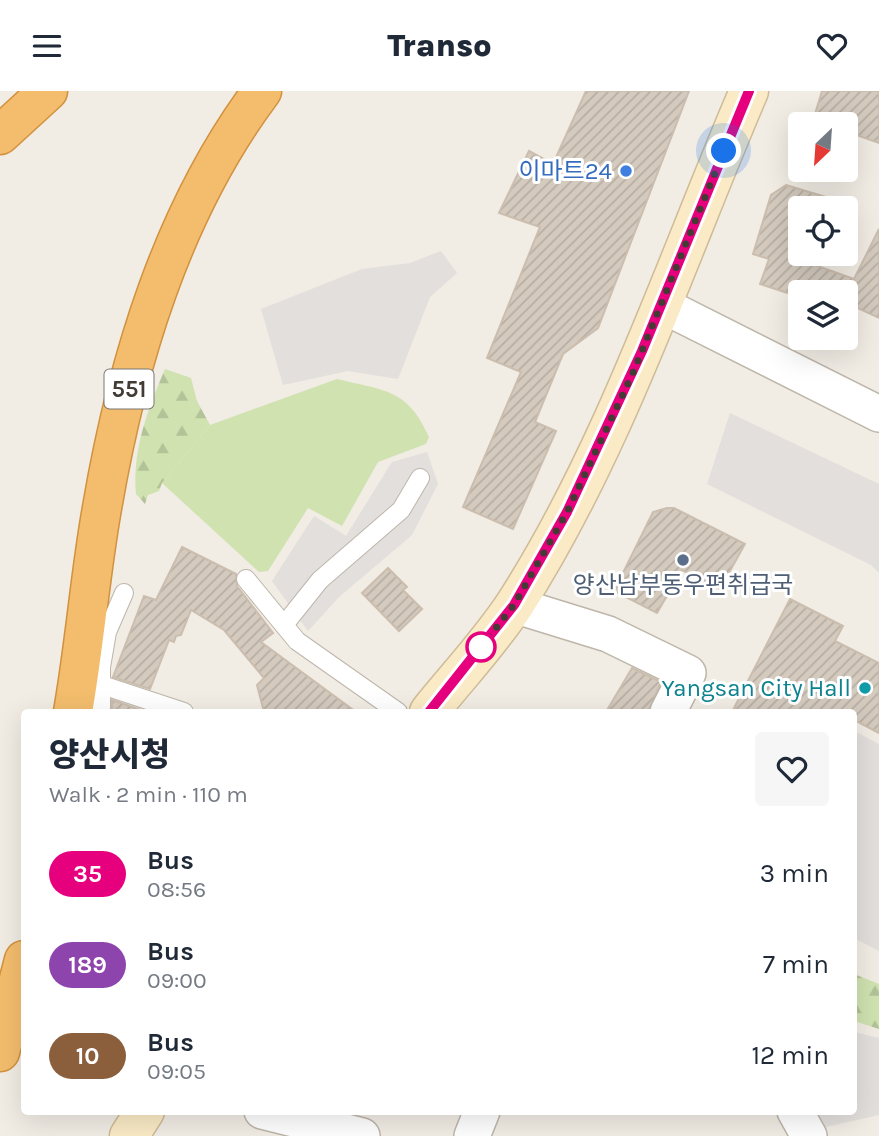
<!DOCTYPE html>
<meta charset="utf-8">
<style>
:root{--surface:#fff;--page:#f6f6f7;--text:#1f2937;--muted:#747a83}
body{margin:0;font-family:Karla,"Noto Sans KR",sans-serif;background:var(--page);color:var(--text);height:100vh;display:flex;flex-direction:column;font-size:26px;white-space:nowrap}
*{box-sizing:border-box;margin:0}
p{font-size:23px;color:var(--muted)}
.icon{flex:none;width:38px;height:38px;fill:none;stroke:currentColor;stroke-width:2;stroke-linecap:round;stroke-linejoin:round}
.map{position:relative;flex:1;overflow:hidden}
.sheet{position:absolute;left:21px;top:618px;width:836px;height:406px;display:flex;flex-direction:column;background:var(--surface);border-radius:7px;box-shadow:0 7px 28px #0002}
.sheet>*{flex:none}
.badge{padding:0 14px;border-radius:23px;font-size:24px;line-height:46px}
.needle{width:46px;rotate:205deg}
.fabs{position:absolute;left:788px;top:21px;display:grid;gap:14px}
.fabs a{display:grid;place-items:center;width:70px;height:70px;border-radius:7px;background:var(--surface);box-shadow:0 7px 28px #0002;font-size:35px}
.you{position:absolute;width:35px;height:35px;margin:-18px;border:5px solid #fff;border-radius:50%;background:#1a73e8;box-shadow:0 0 0 10px #1a73e833}
.map>.badge{position:absolute;translate:-50% -50%;box-shadow:0 0 0 4px #fff}
.round{display:grid;place-items:center;flex:none;width:74px;height:74px;border-radius:7px;background:var(--page)}
.overview{display:flex;align-items:center;justify-content:space-between;height:119px;padding:0 28px}
h1{font-size:33px;font-weight:800;line-height:52px}
ul{padding:0;list-style:none}
li{display:flex;align-items:center;gap:21px;height:91px;padding:0 28px}
li div{flex:1}
li b{display:block;font-size:26px}
li em{font-style:normal}
li .badge{min-width:77px;font-weight:700;text-align:center}
header{display:flex;justify-content:space-between;align-items:center;height:91px;padding:0 28px;background:var(--surface);font-size:32px;font-weight:800}
.map>svg:first-child{display:block}
.green{fill:#cfe2b0}
.forest{fill:url(#forest-firs)}
.parking{fill:#e2dfdc}
.building{fill:url(#building-hatch);stroke:#ccbeae;stroke-width:2}
.lines{fill:none;stroke-linecap:round;stroke-linejoin:round}
.lane-casing{stroke:#beb6ab;stroke-width:20}
.street-casing{stroke:#beb6ab;stroke-width:38}
.secondary-casing{stroke:#cebb97;stroke-width:41}
.highway-casing{stroke:#d1913e;stroke-width:41}
.lane{stroke:#fff;stroke-width:18}
.street{stroke:#fff;stroke-width:35}
.secondary{stroke:#faeac5;stroke-width:38}
.highway{stroke:#f3bd6d;stroke-width:38}
.line-casing{stroke:#fff;stroke-width:16}
.line{stroke:#e6007e;stroke-width:10}
.walk{stroke:#423c35;stroke-width:7;stroke-dasharray:0 12.6}
.shop-dot{fill:#3f7fe0;stroke:#fff;stroke-width:2.5}
.service-dot{fill:#5c6f8a;stroke:#fff;stroke-width:2.5}
.stop-dot{fill:#fff;stroke:#e6007e;stroke-width:3.5}
.culture-dot{fill:#0f9aa8;stroke:#fff;stroke-width:2.5}
.labels{text-anchor:middle;dominant-baseline:central;stroke-width:6;stroke-linejoin:round;paint-order:stroke}
.shield{fill:#fff;stroke:#7b7672;stroke-width:2}
.shield-label{font-size:23px;font-weight:bold;fill:#423c35}
.shop-label{font-size:24px;fill:#366cbe;stroke:#fff;text-anchor:end}
.service-label{font-size:24px;fill:#4e5e75;stroke:#fff}
.culture-label{font-size:24px;fill:#0d838f;stroke:#fff;text-anchor:end}
</style>
<header><svg class="icon" aria-label="menu" viewBox="0 0 24 24"><path d="M4 6h16M4 12h16M4 18h16"/></svg>Transo<svg class="icon" aria-label="heart" viewBox="0 0 24 24"><path d="M12 20l-8-8c-3-5 5-10 8-4 3-6 11-1 8 4z"/></svg></header>
<div class="map">
<svg width="879" height="1045" viewBox="0 0 879 1045">
<defs>
<pattern id="forest-firs" width="22" height="20" patternUnits="userSpaceOnUse" patternTransform="scale(1.75)"><rect width="22" height="20" fill="#cfe2b0"/><path d="M5 1l3.5 6h-7zM16 11l3.5 6h-7z" fill="#b3c398"/></pattern>
<pattern id="building-hatch" width="6" height="6" patternUnits="userSpaceOnUse" patternTransform="scale(1.75)"><rect width="6" height="6" fill="#d4cabe"/><path d="M-1 1l2-2M0 6l6-6M5 7l2-2" fill="none" stroke="#b7aea4"/></pattern>
</defs>
<rect width="100%" height="100%" fill="#f1ece4"/>
<!-- green -->
<path class="green" d="M337 288C385 300 407 297 429 346L426 353 378 371 342 435 308 417 268 480 259 481 162 392 210 334Z"/>
<!-- forest -->
<g class="forest">
<path d="M165 278 191 287 197 310 210 334 162 392 159 400 148 404 145 413 136 403C132 359 148 318 165 278Z"/>
<path d="M854 883 879 893V938L854 930Z"/>
</g>
<!-- parking -->
<g class="parking">
<path d="M441 160 457 182 430 206 398 288 348 280 283 294 261 218 362 178 410 172Z"/>
<path d="M730 322 879 393V482L871 474 707 393Z"/>
<path d="M427 361 438 393 412 444 339 506 308 540 272 490 314 425 346 445 392 371Z"/>
<path d="M854 640 879 653V860L854 847Z"/>
<path d="M854 941 879 947V1024L826 1036 816 1020H854Z"/>
</g>
<!-- building -->
<g class="building">
<path d="M586 0H689L598 237 563 263 535 331 556 340 513 438 463 416 521 281 487 267 540 136 499 122 529 60 553 73Z"/>
<path d="M822 0H879V52L845 40V33H812Z"/>
<path d="M786 94 829 107 826 117H800V163H812L809 172 854 188 879 138V227L845 211V201H823L800 191V206L760 193 769 168 753 163 771 104Z"/>
<path d="M667 417H674L745 453 720 498 682 479 657 522 614 500 653 421Z"/>
<path d="M182 456 236 483 237 495 273 542 261 551 356 621H264L257 594 264 587 224 539 191 519 181 544 176 545 174 551 169 549 150 598 113 586 144 505 156 509Z"/>
<path d="M388 477 407 496 403 499 422 518 399 540 362 502Z"/>
<path d="M790 508 843 535 835 550 879 572V642L854 629V621H732Z"/>
<path d="M632 577 661 591 648 621H606Z"/>
<path d="M112 609 144 620V621H112Z"/>
</g>
<g class="lines">
<!-- lane casing -->
<g class="lane-casing">
<g id="lane">
<path d="M246 488 297 550 398 621"/>
<path d="M284 534 320 489 401 419 420 387"/>
<path d="M102 594 184 621"/>
<path d="M101 621V576L107 541 124 502"/>
</g>
</g>
<!-- street casing -->
<g class="street-casing">
<g id="street">
<path d="M662 214 879 323"/>
<path d="M514 514 608 543 688 582 668 621"/>
<path d="M262 1020 362 1045"/>
<path d="M795 1020 809 1045"/>
<path d="M472 1045 482 1020"/>
</g>
</g>
<!-- secondary casing -->
<g class="secondary-casing">
<g id="secondary">
<path d="M429 621C457 586 490 551 515 513 615 357 676 170 749 0"/>
<path d="M129 1045 145 1020"/>
</g>
</g>
<!-- highway casing -->
<g class="highway-casing">
<g id="highway">
<path d="M0 44 48 0"/>
<path d="M73 621C85 553 90 484 102 417 127 271 172 120 262 0"/>
<path d="M0 961 24 869"/>
</g>
</g>
<!-- lane -->
<use href="#lane" class="lane"/>
<!-- street -->
<use href="#street" class="street"/>
<!-- secondary -->
<use href="#secondary" class="secondary"/>
<!-- highway -->
<use href="#highway" class="highway"/>
</g>
<g class="lines">
<!-- line casing -->
<g class="line-casing">
<path id="line" d="M429 621 514 514 567 421 642 260 749 0"/>
</g>
<!-- line -->
<use href="#line" class="line"/>
<!-- walk -->
<path class="walk" d="M481 556 514 514 567 421 632 284 724 60"/>
</g>
<!-- markers -->
<circle class="shop-dot" cx="626" cy="80" r="7"/>
<circle class="service-dot" cx="683" cy="469" r="7"/>
<circle class="stop-dot" cx="481" cy="556" r="14"/>
<circle class="culture-dot" cx="865" cy="597" r="7"/>
<g class="labels">
<!-- shield labels -->
<rect class="shield" x="104.5" y="278.5" width="49" height="39" rx="5"/>
<g class="shield-label">
<text x="129" y="298">551</text>
</g>
<!-- shop labels -->
<g class="shop-label">
<text x="612" y="80">이마트24</text>
</g>
<!-- service labels -->
<g class="service-label">
<text x="683" y="494">양산남부동우편취급국</text>
</g>
<!-- culture labels -->
<g class="culture-label">
<text x="851" y="597">Yangsan City Hall</text>
</g>
</g>
</svg>
<div class="fabs">
<a><svg class="needle" viewBox="-14 -14 28 28"><path d="M0-13l5 13h-10z" fill="#e53935"/><path d="M0 13l5-13h-10z" fill="#747a83"/></svg></a>
<a><svg class="icon" aria-label="locate" viewBox="0 0 24 24"><circle cx="12" cy="12" r="6"/><path d="M12 2v4M12 18v4M2 12h4M18 12h4"/></svg></a>
<a><svg class="icon" aria-label="layers" viewBox="0 0 24 24"><path d="M12 4l9 5-9 5-9-5zM3 14l9 5 9-5"/></svg></a>
</div>
<div class="you" style="left:724px;top:60px"></div>
<section class="sheet">
<div class="overview"><div><h1>양산시청</h1><p>Walk · 2 min · 110 m</p></div><a class="round"><svg class="icon" aria-label="heart" viewBox="0 0 24 24"><path d="M12 20l-8-8c-3-5 5-10 8-4 3-6 11-1 8 4z"/></svg></a></div>
<ul>
<li><span class="badge" style="background:#e6007e;color:#fff">35</span><div><b>Bus</b><p>08:56</p></div><em>3 min</em></li>
<li><span class="badge" style="background:#8e44ad;color:#fff">189</span><div><b>Bus</b><p>09:00</p></div><em>7 min</em></li>
<li><span class="badge" style="background:#8b5e3c;color:#fff">10</span><div><b>Bus</b><p>09:05</p></div><em>12 min</em></li>
</ul>
</section>
</div>
